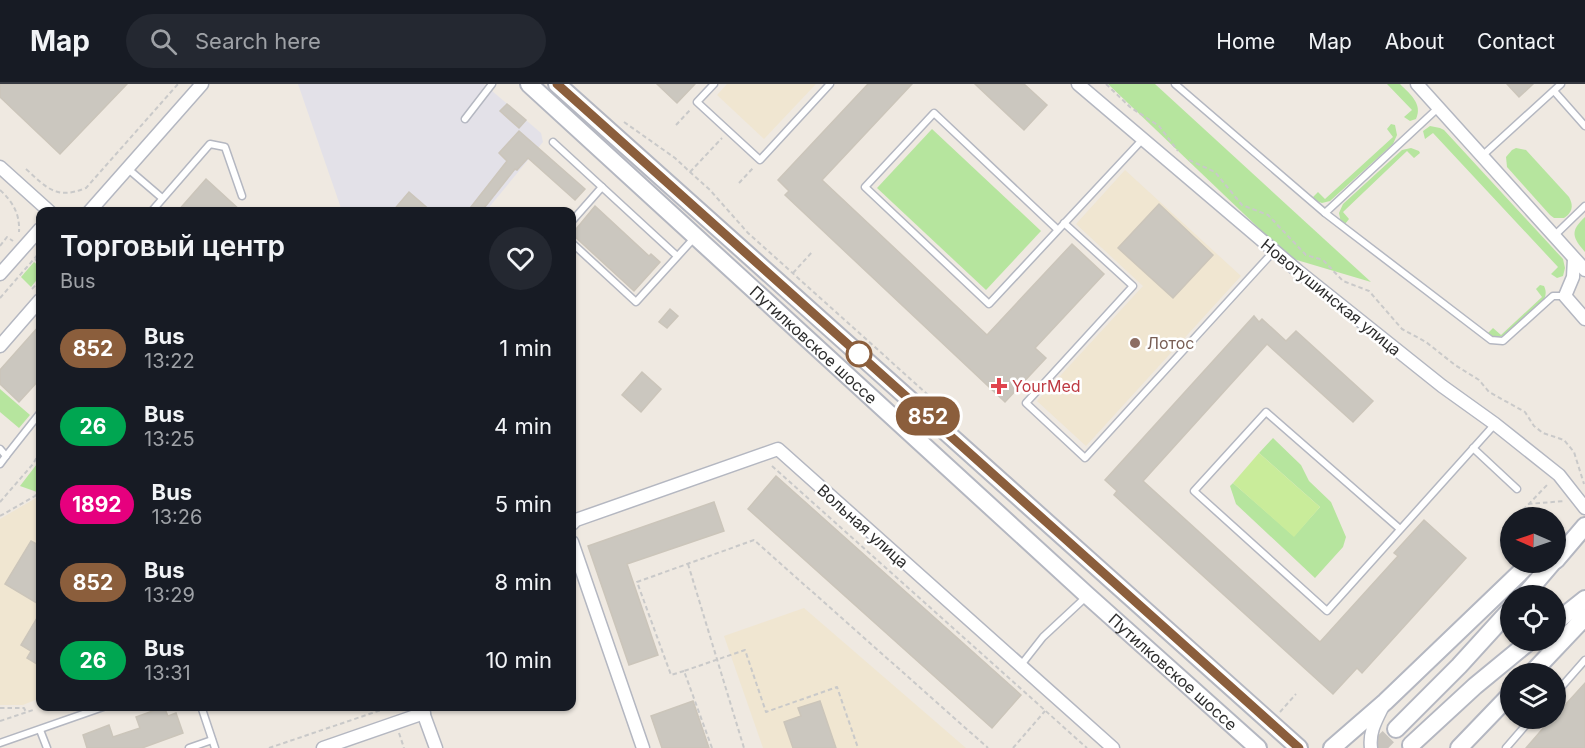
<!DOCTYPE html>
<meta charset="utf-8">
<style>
:root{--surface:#171b24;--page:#242831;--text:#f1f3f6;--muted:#9ea1a6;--line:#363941}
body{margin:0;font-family:Inter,sans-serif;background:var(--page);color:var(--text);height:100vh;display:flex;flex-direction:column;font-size:22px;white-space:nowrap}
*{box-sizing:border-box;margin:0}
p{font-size:20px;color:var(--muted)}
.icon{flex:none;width:33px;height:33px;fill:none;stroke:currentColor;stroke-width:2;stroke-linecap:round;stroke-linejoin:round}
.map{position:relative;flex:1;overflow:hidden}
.drawer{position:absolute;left:36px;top:123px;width:540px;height:504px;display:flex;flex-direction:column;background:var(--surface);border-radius:12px;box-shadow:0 2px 4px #0004}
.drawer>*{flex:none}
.badge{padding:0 12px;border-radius:20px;font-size:21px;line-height:39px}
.needle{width:39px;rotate:272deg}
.buttons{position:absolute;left:1500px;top:423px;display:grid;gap:12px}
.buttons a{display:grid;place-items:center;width:66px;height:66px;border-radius:50%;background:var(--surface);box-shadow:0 2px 4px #0004;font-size:30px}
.map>.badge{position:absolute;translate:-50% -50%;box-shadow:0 0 0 3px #fff}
.round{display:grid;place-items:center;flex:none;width:63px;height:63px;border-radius:32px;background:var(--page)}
.summary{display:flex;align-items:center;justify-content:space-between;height:102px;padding:0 24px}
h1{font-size:28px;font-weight:600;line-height:45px}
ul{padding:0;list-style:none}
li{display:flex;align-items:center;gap:18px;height:78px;padding:0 24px}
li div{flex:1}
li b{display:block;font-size:22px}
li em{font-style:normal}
li .badge{min-width:66px;font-weight:700;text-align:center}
header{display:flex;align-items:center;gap:36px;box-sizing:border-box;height:84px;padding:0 30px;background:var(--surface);border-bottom:2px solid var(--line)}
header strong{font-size:28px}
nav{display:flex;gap:33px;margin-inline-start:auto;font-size:21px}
.search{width:420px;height:54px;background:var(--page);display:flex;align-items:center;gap:15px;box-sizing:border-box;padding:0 21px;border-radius:33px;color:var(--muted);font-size:22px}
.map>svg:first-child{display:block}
.industrial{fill:#e3e1e8}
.education{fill:#f0e6d1}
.green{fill:#b6e59e}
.pitch{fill:#c9ec9a}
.building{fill:#cbc7bf;stroke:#cbc5ba;stroke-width:1.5}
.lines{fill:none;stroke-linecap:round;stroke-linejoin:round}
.secondary-tunnel{stroke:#c8c4bd;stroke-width:16;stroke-dasharray:16 8;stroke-linecap:butt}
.lane-casing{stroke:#b4b7c1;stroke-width:9}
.street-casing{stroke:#b4b7c1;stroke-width:15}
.secondary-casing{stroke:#b4b7c1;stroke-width:20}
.path{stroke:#c9c9c9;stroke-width:2;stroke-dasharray:4.5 3;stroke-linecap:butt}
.lane{stroke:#fff;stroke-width:6}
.street{stroke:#fff;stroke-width:12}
.secondary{stroke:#fff;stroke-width:16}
.line-casing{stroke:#fff;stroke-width:14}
.line{stroke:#8b5e3c;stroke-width:9}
.education-dot{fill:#8d6e63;stroke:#fff;stroke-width:2}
.stop-dot{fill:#fff;stroke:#8b5e3c;stroke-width:3}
.health-dot{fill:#e0444e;stroke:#fff;stroke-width:2}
.labels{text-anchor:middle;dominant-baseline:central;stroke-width:5;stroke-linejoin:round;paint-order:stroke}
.street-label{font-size:16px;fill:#2e2e2e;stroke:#fff}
.education-label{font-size:16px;fill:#785e54;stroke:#fff;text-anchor:start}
.health-label{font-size:16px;fill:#be3a42;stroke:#fff;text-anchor:start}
</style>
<header>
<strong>Map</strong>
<div class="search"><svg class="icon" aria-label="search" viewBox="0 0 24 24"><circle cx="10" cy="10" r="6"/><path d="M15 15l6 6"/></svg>Search here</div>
<nav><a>Home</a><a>Map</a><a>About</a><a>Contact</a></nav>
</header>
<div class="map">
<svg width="1585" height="664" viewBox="0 0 1585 664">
<rect width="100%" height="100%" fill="#efe9e1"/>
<!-- industrial -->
<path class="industrial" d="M298 0H484L541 49 543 58 486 127H342Z"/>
<!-- education -->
<g class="education">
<path d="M727 0H816L764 55 717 11Z"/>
<path d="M1125 86 1241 192 1086 362 1037 317 1143 202 1076 140Z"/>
<path d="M40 409V614L23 621H0V435L36 414Z"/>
<path d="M804 524 966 664H763L724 552Z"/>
</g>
<!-- green -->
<g class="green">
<path d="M1108 0H1155L1371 198 1290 174Z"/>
<path d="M1387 0H1400C1410 10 1423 20 1416 35L1410 37 1404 33 1412 26Z"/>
<path d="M1391 40 1395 41 1397 51 1393 60 1330 117 1322 119 1314 116 1313 113 1318 108 1325 115 1393 53 1387 45Z"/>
<path d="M1430 42 1440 44 1444 46 1563 175 1565 184 1563 192 1557 194 1551 190 1558 183 1433 49 1425 55 1423 47Z"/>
<path d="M932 45 1041 147 986 206 877 104Z"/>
<path d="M1411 64 1419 67 1420 69 1414 74 1407 67 1343 128 1349 135 1345 140 1341 139 1339 129 1343 120 1402 66Z"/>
<path d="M1516 64 1526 66 1569 113C1574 122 1572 129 1564 134H1554L1550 131 1507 83 1506 73 1512 66Z"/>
<path d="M1585 133V168C1572 153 1570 147 1585 133Z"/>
<path d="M34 178 40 183V192L31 203 21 193Z"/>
<path d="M1540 201 1544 202C1547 208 1546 214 1541 220 1529 231 1506 260 1489 252L1488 249 1493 244 1501 251 1542 213 1536 205Z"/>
<path d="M0 305 30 331 19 344 0 328Z"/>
<path d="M1273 354 1301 381 1309 397 1331 418 1346 453 1343 463 1315 494 1236 420 1230 402 1233 399 1294 452 1320 423 1259 369Z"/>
<path d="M40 376V403L37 408 20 402Z"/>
</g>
<!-- pitch -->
<path class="pitch" d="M1259 369 1320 423 1294 453 1233 399Z"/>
<!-- building -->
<g class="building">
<path d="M0 0H127L60 70 0 13Z"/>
<path d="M657 0H695L677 19Z"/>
<path d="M868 0H912L822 96 987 251 1072 160 1104 190 1035 264 1046 274 1005 318 785 111 789 107 778 96Z"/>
<path d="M975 0H1024L1047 21 1024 46Z"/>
<path d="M1507 0H1533L1519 13Z"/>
<path d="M507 20 526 36 519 44 500 27Z"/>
<path d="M519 47 585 105 575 116 528 74 517 86 515 85 481 128H467L507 77 499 69Z"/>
<path d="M206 95 242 128H177Z"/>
<path d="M409 108 432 128H392Z"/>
<path d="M1159 120 1213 171 1173 214 1118 164Z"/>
<path d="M595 122 649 172 651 170 660 178 634 207 572 150Z"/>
<path d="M670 225 678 232 667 244 659 238Z"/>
<path d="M1254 232 1259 238 1262 235 1286 257 1296 247 1373 317 1353 338 1267 260 1143 397 1320 558 1398 472 1394 469 1424 436 1466 474 1362 589 1357 584 1333 610 1114 411 1117 407 1105 396Z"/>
<path d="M40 241V295L19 318 0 300V286Z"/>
<path d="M642 288 661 305 641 328 622 311Z"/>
<path d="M776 392 1021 611 992 644 748 425Z"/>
<path d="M714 418 724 447 627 480 658 571 629 581 588 462Z"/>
<path d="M31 457 40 462V521L5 500Z"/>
<path d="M40 529V582L27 574 31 567 21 561Z"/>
<path d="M1585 599V664H1526L1552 634H1556V631Z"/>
<path d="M693 617 709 664H662L651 632Z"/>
<path d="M820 617 836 664H793L784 638 801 632 798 624Z"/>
<path d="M164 623 168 632 176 629 183 649 142 664H87L83 651 109 641 113 653 140 644 136 633Z"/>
</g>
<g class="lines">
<!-- secondary-tunnel -->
<path class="secondary-tunnel" d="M1377 664 1396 645"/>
<!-- lane casing -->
<g class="lane-casing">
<g id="lane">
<path d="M714 0 697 18 760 76 830 0"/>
<path d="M1175 0 1325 129 1491 256 1503 257 1553 212H1565"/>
<path d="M1554 7 1585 42"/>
<path d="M465 35 492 0"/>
<path d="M553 58 602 103 572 137"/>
<path d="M1482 72 1561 0"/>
<path d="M127 84 162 114"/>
<path d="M602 103 677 172"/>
<path d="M151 128 210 60 225 63 242 112"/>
<path d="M1325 129 1438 24"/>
<path d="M1064 139 1133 202 1026 319 1085 374 1274 167"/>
<path d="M1058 146 934 29 865 103 989 220 1142 56"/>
<path d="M1554 152 1585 122"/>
<path d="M572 159 636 218 695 153"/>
<path d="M1473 364 1517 405"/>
<path d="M0 365 6 372 0 380"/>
<path d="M6 372 40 329"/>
<path d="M1400 445 1266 328 1194 407 1327 527 1495 340"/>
<path d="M1021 581 1043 553 1086 513"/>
<path d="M1556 609 1585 576"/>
<path d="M201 622 215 664"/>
<path d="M40 646 47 664"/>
<path d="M0 659 106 622"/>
<path d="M189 664 212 656"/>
<path d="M1506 664 1532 634"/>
</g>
</g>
<!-- street casing -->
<g class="street-casing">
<g id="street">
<path d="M1078 0 1298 187 1442 302 1495 340 1559 391 1585 424"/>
<path d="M1417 0 1585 186"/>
<path d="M0 83 50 128"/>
<path d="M89 128 202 0"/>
<path d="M1574 175 1573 193 1565 212 1585 235"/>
<path d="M0 190 40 145"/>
<path d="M0 262 40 216"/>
<path d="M572 440 576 436 778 365 1113 664"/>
<path d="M572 458 643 664"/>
<path d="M421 623 436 664"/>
<path d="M323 664 424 629"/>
<path d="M1371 664C1369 649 1375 638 1382 624"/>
</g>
</g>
<!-- secondary casing -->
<g class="secondary-casing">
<g id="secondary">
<path id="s1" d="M529 0 1087 511 1258 664"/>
<path d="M557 0 1299 664"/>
<path d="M1556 476 1585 442"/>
<path d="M1524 512 1553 478"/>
<path d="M1556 538 1585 515"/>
<path d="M1531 590 1585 533"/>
<path d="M1396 645 1459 582 1510 526"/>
<path d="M1411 661 1475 602 1531 556"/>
<path d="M1332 664 1385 618 1531 478"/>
<path d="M1459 664 1510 611"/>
</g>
</g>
<!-- path -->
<g class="path">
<path d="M1106 0 1130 23 1159 42 1178 67"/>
<path d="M624 38 675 74 690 88 710 106 748 149 956 336"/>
<path d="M676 41 691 25"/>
<path d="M1189 76 1215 88 1242 121 1268 131 1306 171 1323 176 1343 197 1369 207 1402 245 1426 258 1455 281 1479 296 1489 308 1525 328 1534 342 1543 349 1564 356 1574 368 1584 400"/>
<path d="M26 85C47 104 56 116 86 104L178 0"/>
<path d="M690 88 722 54"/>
<path d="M739 99 754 83"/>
<path d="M0 106C13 118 20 130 19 148"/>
<path d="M0 162 7 153 13 157"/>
<path d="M35 175 40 180"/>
<path d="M793 189 813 167"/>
<path d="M32 205 40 196"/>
<path d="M0 214 40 168"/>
<path d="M772 382 1087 664"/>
<path d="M0 418 33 380 40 368"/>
<path d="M1528 420 1564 417"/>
<path d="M1523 426 1548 400"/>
<path d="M0 432 35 412 40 405"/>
<path d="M688 480 744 664"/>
<path d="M684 587 671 591 637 498 754 456 988 664"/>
<path d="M0 624H24L26 628"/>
<path d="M1280 628 1296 610"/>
<path d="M0 637 33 626"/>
<path d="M399 649 404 664"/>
<path d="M269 664 390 623"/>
<path d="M712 664 684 587 745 566 766 628 837 603 858 664"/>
<path d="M1013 664 1045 627"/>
</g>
<!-- lane -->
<use href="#lane" class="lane"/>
<!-- street -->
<use href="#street" class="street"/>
<!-- secondary -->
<use href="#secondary" class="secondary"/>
</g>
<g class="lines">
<!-- line casing -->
<g class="line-casing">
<path id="line" d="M557 0 1299 664"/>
</g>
<!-- line -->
<use href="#line" class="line"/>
</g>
<!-- markers -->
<circle class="education-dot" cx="1135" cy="259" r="6"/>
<circle class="stop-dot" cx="859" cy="270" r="12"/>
<path class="health-dot" d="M996 293h6v6h6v6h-6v6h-6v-6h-6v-6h6z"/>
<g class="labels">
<!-- street labels -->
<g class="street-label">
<text transform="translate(1331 213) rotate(39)">Новотушинская улица</text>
<text stroke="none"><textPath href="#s1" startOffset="386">Путилковское шоссе</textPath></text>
<text transform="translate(863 442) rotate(42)">Вольная улица</text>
<text stroke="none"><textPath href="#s1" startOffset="872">Путилковское шоссе</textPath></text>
</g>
<!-- education labels -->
<g class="education-label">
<text x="1147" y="259">Лотос</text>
</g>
<!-- health labels -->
<g class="health-label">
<text x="1012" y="302">YourMed</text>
</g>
</g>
</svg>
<div class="buttons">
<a><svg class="needle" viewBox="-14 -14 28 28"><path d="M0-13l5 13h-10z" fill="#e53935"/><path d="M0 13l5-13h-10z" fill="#9ea1a6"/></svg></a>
<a><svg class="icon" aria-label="locate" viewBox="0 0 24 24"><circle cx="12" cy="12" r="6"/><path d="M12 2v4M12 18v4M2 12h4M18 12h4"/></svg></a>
<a><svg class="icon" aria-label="layers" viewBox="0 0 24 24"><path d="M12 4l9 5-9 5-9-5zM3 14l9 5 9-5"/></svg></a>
</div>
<b class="badge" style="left:928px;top:332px;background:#8b5e3c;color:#fff">852</b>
<section class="drawer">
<div class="summary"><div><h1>Торговый центр</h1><p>Bus</p></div><a class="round"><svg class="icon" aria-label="heart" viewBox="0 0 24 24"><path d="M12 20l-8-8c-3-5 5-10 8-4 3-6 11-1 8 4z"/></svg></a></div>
<ul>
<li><span class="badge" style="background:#8b5e3c;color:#fff">852</span><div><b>Bus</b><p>13:22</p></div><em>1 min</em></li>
<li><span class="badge" style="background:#00a651;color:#fff">26</span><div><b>Bus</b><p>13:25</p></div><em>4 min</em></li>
<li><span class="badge" style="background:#e6007e;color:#fff">1892</span><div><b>Bus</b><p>13:26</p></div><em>5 min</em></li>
<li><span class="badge" style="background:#8b5e3c;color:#fff">852</span><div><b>Bus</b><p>13:29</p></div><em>8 min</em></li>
<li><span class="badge" style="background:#00a651;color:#fff">26</span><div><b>Bus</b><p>13:31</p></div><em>10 min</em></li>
</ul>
</section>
</div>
